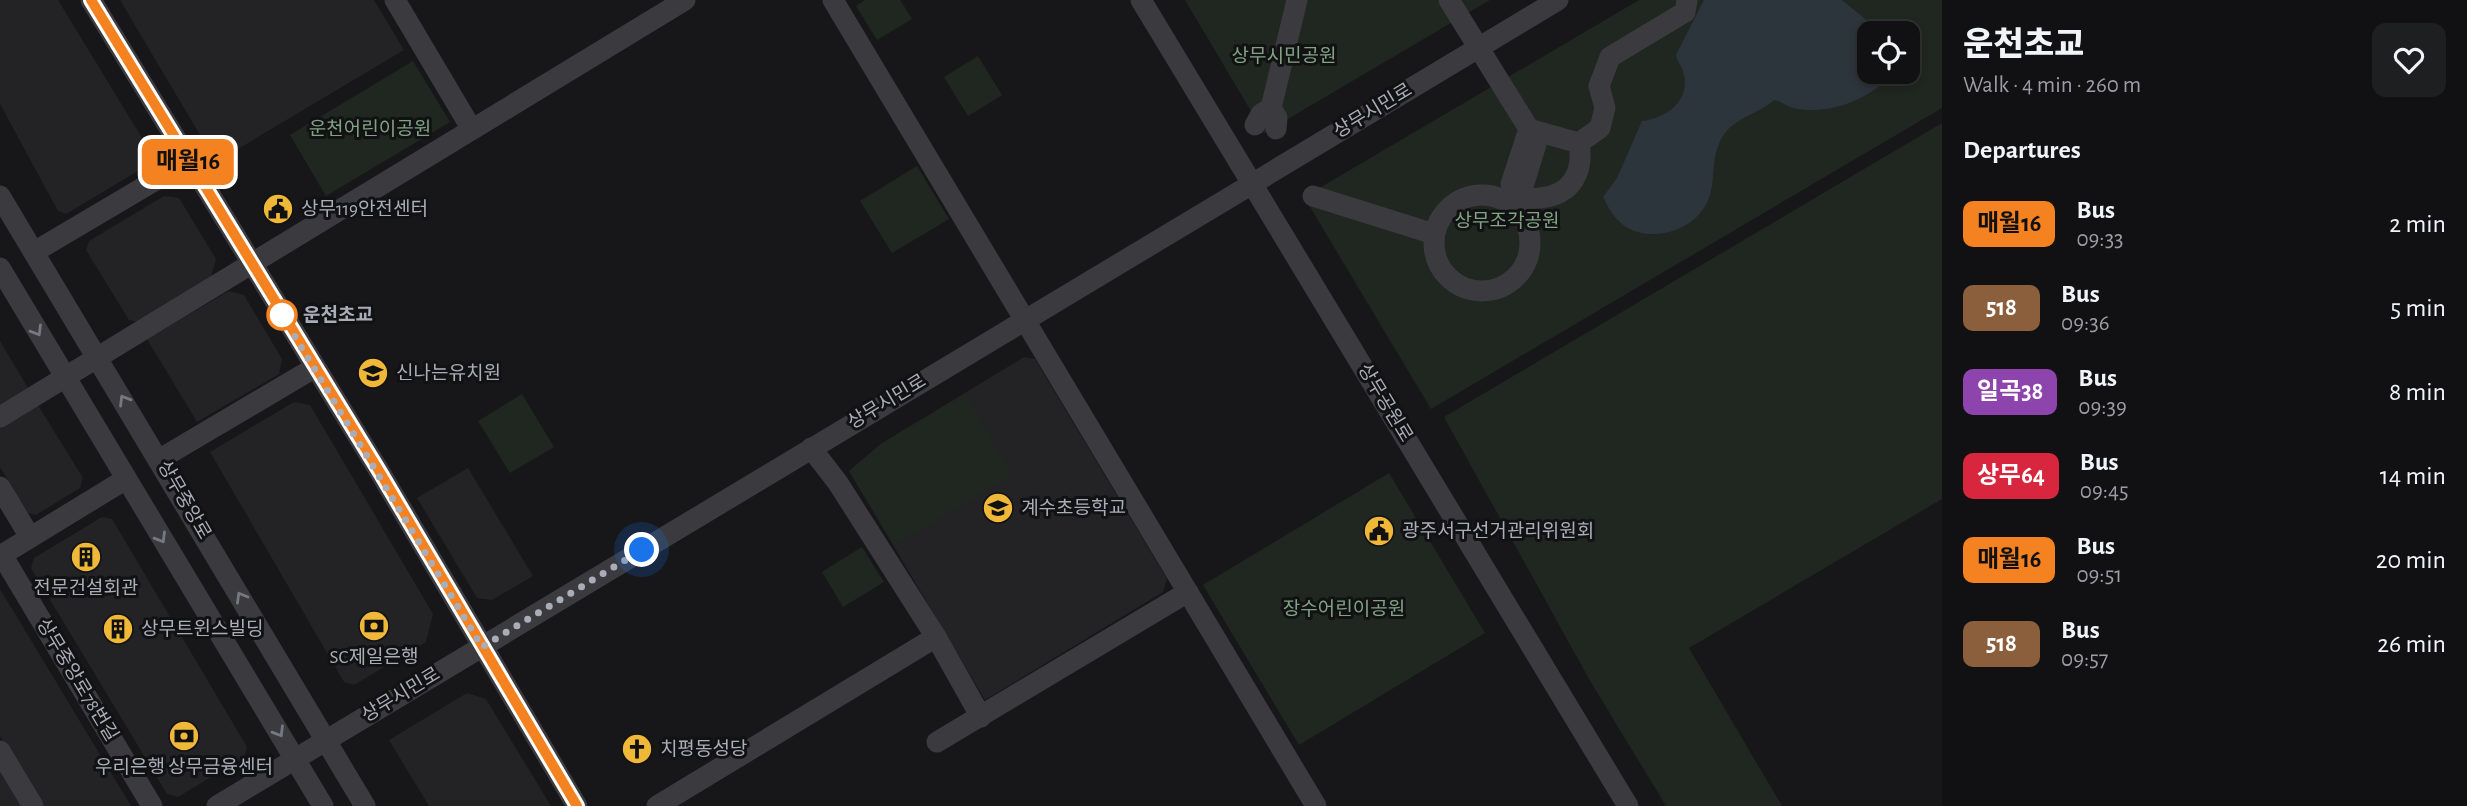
<!DOCTYPE html>
<meta charset="utf-8">
<style>
:root{--surface:#111113;--page:#1e1f21;--text:#f1f3f6;--muted:#9c9da0;--line:#303133}
body{margin:0;font-family:"Alegreya Sans","Noto Sans KR",sans-serif;background:var(--page);color:var(--text);height:100vh;display:flex;flex-direction:column;font-size:26px;white-space:nowrap}
*{box-sizing:border-box;margin:0}
p{font-size:23px;color:var(--muted)}
.icon{flex:none;width:38px;height:38px;fill:none;stroke:currentColor;stroke-width:2;stroke-linecap:round;stroke-linejoin:round}
.map{position:relative;flex:1;overflow:hidden}
.details{display:flex;flex-direction:column;background:var(--surface);width:525px}
.details>*{flex:none}
.badge{padding:0 14px;border-radius:10px;font-size:24px;line-height:46px}
.tools{position:absolute;left:1857px;top:21px;display:grid;gap:14px}
.tools a{display:grid;place-items:center;width:63px;height:63px;border-radius:14px;background:var(--surface);box-shadow:0 4px 10px #0003,0 0 0 2px var(--line);font-size:35px}
.you{position:absolute;width:35px;height:35px;margin:-18px;border:5px solid #fff;border-radius:50%;background:#1a73e8;box-shadow:0 0 0 10px #1a73e833}
.map>.badge{position:absolute;translate:-50% -50%;box-shadow:0 0 0 4px #fff}
h2{padding:0 21px;font-size:26px;line-height:63px}
.round{display:grid;place-items:center;flex:none;width:74px;height:74px;border-radius:14px;background:var(--page)}
.overview{display:flex;align-items:center;justify-content:space-between;height:119px;padding:0 21px}
h1{font-size:33px;font-weight:800;line-height:52px}
ul{padding:0;list-style:none}
li{display:flex;align-items:center;gap:21px;height:84px;padding:0 21px}
li div{flex:1}
li b{display:block;font-size:26px}
li em{font-style:normal}
li .badge{min-width:77px;font-weight:700;text-align:center}
main{display:flex;flex:1;min-height:0}
.map>svg:first-child{display:block}
.built{fill:#232326}
.green{fill:#1f2720;fill-rule:evenodd}
.water{fill:#2d353c}
.lines{fill:none;stroke-linecap:round;stroke-linejoin:round}
.minor{stroke:#3a3a3f;stroke-width:21}
.minor-bridge{stroke:#3a3a3f;stroke-width:21}
.oneway{stroke:#777982}
.line-casing{stroke:#fff;stroke-width:16}
.line{stroke:#f58220;stroke-width:10}
.walk{stroke:#a9adb8;stroke-width:7;stroke-dasharray:0 12.6}
.stop-dot{fill:#fff;stroke:#f58220;stroke-width:3.5}
.labels{text-anchor:middle;dominant-baseline:central;stroke-width:6;stroke-linejoin:round;paint-order:stroke}
.park-label{font-size:19px;fill:#80a383;stroke:#121214}
.street-label{font-size:19px;fill:#a9adb8;stroke:#121214}
.poi-label{font-size:19px;fill:#a9adb8;stroke:#121214;text-anchor:start}
.stop-label{font-size:19px;font-weight:bold;fill:#a9adb8;stroke:#121214;text-anchor:start}
</style>
<main>
<div class="map">
<svg width="1942" height="806" viewBox="0 0 1942 806">
<rect width="100%" height="100%" fill="#171719"/>
<!-- built -->
<g class="built">
<path d="M0 0H58L153 156 148 165 66 214 58 211 0 104Z"/>
<path d="M120 0H374L404 50 216 162Z"/>
<path d="M164 196 179 198 216 259 211 278 138 322 129 320 86 250 89 241Z"/>
<path d="M229 291 244 295 282 359 279 374 197 422 147 339Z"/>
<path d="M0 341 28 388 0 405Z"/>
<path d="M1024 357 1035 359 1167 579 1163 592 985 700 849 471 882 443Z"/>
<path d="M36 402 83 478 80 488 36 515 28 513 0 467V424Z"/>
<path d="M294 402 310 405 433 614 426 642 354 685 344 682 210 452Z"/>
<path d="M468 468 533 576 492 600 477 598 417 498Z"/>
<path d="M102 517 112 519 247 747 244 757 178 797 167 794 31 568 34 558Z"/>
<path d="M0 589 131 806H43L0 736Z"/>
<path d="M467 693 486 699 551 806H429L389 740Z"/>
<path d="M0 770 22 806H0Z"/>
</g>
<!-- green -->
<g class="green">
<path d="M865 0H900L912 19 877 40 856 6Z"/>
<path d="M1185 0H1490L1264 133Z"/>
<path d="M1639 0H1942V108L1431 409 1304 197ZM1869 33H1908V72H1869Z"/>
<path d="M978 56 1002 95 968 116 944 77Z"/>
<path d="M413 61 450 122 326 196 290 135Z"/>
<path d="M1942 123V499L1689 648 1782 806H1666L1589 679 1444 417Z"/>
<path d="M917 166 949 219 892 253 860 201Z"/>
<path d="M522 394 554 447 510 473 478 421Z"/>
<path d="M965 394 1012 476 894 545 849 471 882 443Z"/>
<path d="M1389 473 1485 633 1299 745 1203 585Z"/>
<path d="M862 547 884 582 843 607 822 572Z"/>
</g>
<!-- water -->
<path class="water" d="M1704 0H1842L1870 23 1904 26 1905 33H1869V72H1893C1873 99 1827 116 1794 108 1787 107 1782 101 1774 100 1760 113 1737 117 1725 133 1710 154 1716 173 1710 195 1702 221 1675 235 1651 234 1625 233 1613 218 1603 197L1617 178 1642 121C1667 118 1692 100 1683 71 1681 65 1677 61 1676 55Z"/>
<g class="lines">
<!-- minor -->
<g class="minor">
<path d="M91 0 381 474 577 806"/>
<path d="M395 0 471 128"/>
<path d="M833 0 1316 806"/>
<path d="M1141 0 1628 806"/>
<path d="M1255 125 1261 114 1271 108"/>
<path d="M1276 129 1277 118 1271 108 1297 0"/>
<circle cx="1482" cy="243" r="48"/>
<path d="M0 196 365 806"/>
<path d="M1313 196 1434 234"/>
<path d="M1520 196 1538 138 1532 136 1517 186 1511 184 1529 129"/>
<path d="M1507 202C1520 196 1527 199 1540 198 1572 195 1584 172 1579 143L1600 128 1605 108 1599 86 1610 57 1685 12 1687 0"/>
<path d="M34 252 188 161"/>
<path d="M0 268 323 806"/>
<path d="M149 326 685 0"/>
<path d="M811 448 838 483 936 637"/>
<path d="M160 459 314 368"/>
<path d="M0 487 30 537"/>
<path d="M2 555 152 806"/>
<path d="M0 556 126 479"/>
<path d="M937 742 1188 592"/>
<path d="M0 751 33 806"/>
<path d="M217 806 1558 0"/>
<path d="M657 806 936 637 981 717"/>
</g>
<!-- minor-bridge -->
<g class="minor-bridge">
<path d="M1449 0 1529 129 1579 143"/>
<path d="M0 417 149 326"/>
</g>
</g>
<!-- one-way arrows -->
<defs><path id="oneway-chevron" d="M-2-3.5L2.5 0L-2 3.5" fill="none" stroke-width="1.6" stroke-linecap="round" stroke-linejoin="round" transform="scale(1.75)"/></defs>
<g class="oneway">
<use href="#oneway-chevron" transform="translate(37 331) rotate(59)"/>
<use href="#oneway-chevron" transform="translate(124 400) rotate(-121)"/>
<use href="#oneway-chevron" transform="translate(161 538) rotate(59)"/>
<use href="#oneway-chevron" transform="translate(241 597) rotate(-120)"/>
<use href="#oneway-chevron" transform="translate(279 732) rotate(59)"/>
</g>
<g class="lines">
<!-- line casing -->
<g class="line-casing">
<path id="line" d="M91 0 381 474 577 806"/>
</g>
<!-- line -->
<use href="#line" class="line"/>
<!-- walk -->
<path class="walk" d="M282 315 482 647 642 550"/>
</g>
<!-- icons -->
<defs>
<g id="civic-disc" transform="scale(1.575)"><circle r="9.5" fill="#f0b838" stroke="#121214"/><path d="M-.6-6.5H3V-4.5H.6V-3L4-1V1h2V6H-6V1h2V-1L-.6-3ZM-1.2 2.5V6h2.4V2.5Z" fill="#111"/></g>
<g id="school-disc" transform="scale(1.575)"><circle r="9.5" fill="#f0b838" stroke="#121214"/><path d="M0-5L7-2L0 1L-7-2ZM-4 1L0 2.5L4 1V4Q0 6-4 4Z" fill="#111"/></g>
<g id="building-disc" transform="scale(1.575)"><circle r="9.5" fill="#f0b838" stroke="#121214"/><path d="M-4-6H4V6H1V3H-1V6H-4ZM-2.5-4.3h1.7v1.8h-1.7ZM.8-4.3h1.7v1.8H.8ZM-2.5-1h1.7V.8h-1.7ZM.8-1h1.7V.8H.8Z" fill="#111"/></g>
<g id="bank-disc" transform="scale(1.575)"><circle r="9.5" fill="#f0b838" stroke="#121214"/><path d="M-6-4H6V4H-6ZM0-2.3a2.3 2.3 0 1 0 0 4.6a2.3 2.3 0 1 0 0-4.6Z" fill="#111"/></g>
<g id="church-disc" transform="scale(1.575)"><circle r="9.5" fill="#f0b838" stroke="#121214"/><path d="M-1.2-6h2.4v3.5h3.3v2.4h-3.3V6h-2.4V-.1h-3.3v-2.4h3.3Z" fill="#111"/></g>
</defs>
<g fill-rule="evenodd">
<use href="#civic-disc" x="278" y="209"/>
<use href="#school-disc" x="373" y="373"/>
<use href="#school-disc" x="998" y="508"/>
<use href="#civic-disc" x="1379" y="531"/>
<use href="#building-disc" x="86" y="557"/>
<use href="#bank-disc" x="374" y="626"/>
<use href="#building-disc" x="118" y="629"/>
<use href="#bank-disc" x="184" y="736"/>
<use href="#church-disc" x="637" y="749"/>
</g>
<!-- markers -->
<circle class="stop-dot" cx="282" cy="315" r="14"/>
<g class="labels">
<!-- park labels -->
<g class="park-label">
<text x="1284" y="56">상무시민공원</text>
<text x="370" y="129">운천어린이공원</text>
<text x="1507" y="221">상무조각공원</text>
<text x="1344" y="609">장수어린이공원</text>
</g>
<!-- street labels -->
<g class="street-label">
<text transform="translate(1373 111) rotate(-31)">상무시민로</text>
<text transform="translate(887 402) rotate(-31)">상무시민로</text>
<text transform="translate(1385 403) rotate(59)">상무공원로</text>
<text transform="translate(184 500) rotate(60)">상무중앙로</text>
<text transform="translate(77 680) rotate(59)">상무중앙로78번길</text>
<text transform="translate(401 695) rotate(-31)">상무시민로</text>
</g>
<!-- poi labels -->
<g class="poi-label">
<text x="301" y="209">상무119안전센터</text>
<text x="396" y="373">신나는유치원</text>
<text x="1021" y="508">계수초등학교</text>
<text x="1402" y="531">광주서구선거관리위원회</text>
<text x="86" y="588" text-anchor="middle">전문건설회관</text>
<text x="141" y="629">상무트윈스빌딩</text>
<text x="374" y="657" text-anchor="middle">SC제일은행</text>
<text x="660" y="749">치평동성당</text>
<text x="184" y="767" text-anchor="middle">우리은행 상무금융센터</text>
</g>
<!-- stop labels -->
<g class="stop-label">
<text x="303" y="315">운천초교</text>
</g>
</g>
</svg>
<div class="tools">
<a><svg class="icon" aria-label="locate" viewBox="0 0 24 24"><circle cx="12" cy="12" r="6"/><path d="M12 2v4M12 18v4M2 12h4M18 12h4"/></svg></a>
</div>
<div class="you" style="left:642px;top:550px"></div>
<b class="badge" style="left:188px;top:162px;background:#f58220;color:#111">매월16</b>
</div>
<section class="details">
<div class="overview"><div><h1>운천초교</h1><p>Walk · 4 min · 260 m</p></div><a class="round"><svg class="icon" aria-label="heart" viewBox="0 0 24 24"><path d="M12 20l-8-8c-3-5 5-10 8-4 3-6 11-1 8 4z"/></svg></a></div>
<h2>Departures</h2>
<ul>
<li><span class="badge" style="background:#f58220;color:#111">매월16</span><div><b>Bus</b><p>09:33</p></div><em>2 min</em></li>
<li><span class="badge" style="background:#8b5e3c;color:#fff">518</span><div><b>Bus</b><p>09:36</p></div><em>5 min</em></li>
<li><span class="badge" style="background:#8e44ad;color:#fff">일곡38</span><div><b>Bus</b><p>09:39</p></div><em>8 min</em></li>
<li><span class="badge" style="background:#d7263d;color:#fff">상무64</span><div><b>Bus</b><p>09:45</p></div><em>14 min</em></li>
<li><span class="badge" style="background:#f58220;color:#111">매월16</span><div><b>Bus</b><p>09:51</p></div><em>20 min</em></li>
<li><span class="badge" style="background:#8b5e3c;color:#fff">518</span><div><b>Bus</b><p>09:57</p></div><em>26 min</em></li>
</ul>
</section>
</main>
